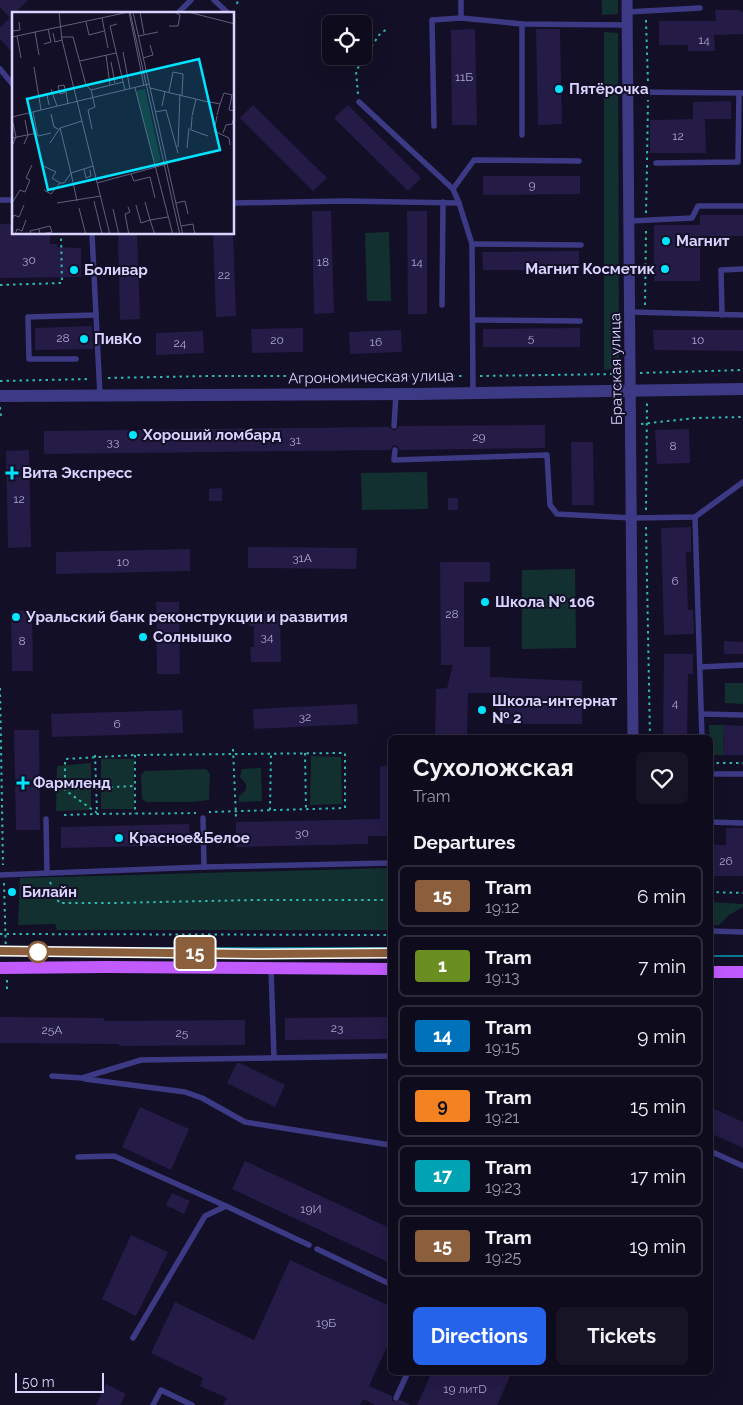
<!DOCTYPE html>
<meta charset="utf-8">
<style>
:root{--surface:#0e0b1c;--page:#171425;--text:#f1f3f6;--muted:#9b9ba3;--line:#2e2b3b;--accent:#2563eb}
body{margin:0;font-family:Raleway,sans-serif;background:var(--page);color:var(--text);height:100vh;display:flex;flex-direction:column;font-size:19px;white-space:nowrap}
*{box-sizing:border-box;margin:0}
p{font-size:16px;color:var(--muted)}
.icon{flex:none;width:28px;height:28px;fill:none;stroke:currentColor;stroke-width:2;stroke-linecap:round;stroke-linejoin:round}
.map{position:relative;flex:1;overflow:hidden}
.details{position:absolute;left:388px;top:735px;width:325px;height:640px;display:flex;flex-direction:column;background:var(--surface);border-radius:8px;box-shadow:0 5px 20px #0002,0 0 0 1px var(--line)}
.details>*{flex:none}
.badge{padding:0 10px;border-radius:4px;font-size:18px;line-height:32px}
.buttons{position:absolute;left:322px;top:15px;display:grid;gap:10px}
.buttons a{display:grid;place-items:center;width:50px;height:50px;border-radius:8px;background:var(--surface);box-shadow:0 5px 20px #0002,0 0 0 1px var(--line);font-size:25px}
.scale{position:absolute;left:15px;bottom:12px;width:89px;box-sizing:border-box;padding-left:5px;border:2px solid #d9d4ff;border-top:0;font-size:14px;line-height:18px;white-space:nowrap;color:#d9d4ff;-webkit-text-stroke:4px #130f26;paint-order:stroke}
.map>.badge{position:absolute;translate:-50% -50%;box-shadow:0 0 0 2px #fff}
h2{padding:0 25px;font-size:19px;line-height:45px}
.round{display:grid;place-items:center;flex:none;width:52px;height:52px;border-radius:8px;background:var(--page)}
.overview{display:flex;align-items:center;justify-content:space-between;height:85px;padding:0 25px}
h1{font-size:24px;font-weight:700;line-height:38px}
.action{display:flex;gap:10px;margin-top:auto;padding:10px 25px}
.action a{flex:1;height:58px;border-radius:8px;background:var(--accent);color:#fff;font-size:20px;font-weight:700;line-height:58px;text-align:center}
.action a+a{background:var(--page);color:var(--text)}
ul{padding:0;list-style:none}
li{display:flex;align-items:center;gap:15px;height:62px;margin:0 10px 8px;padding:0 15px;border:2px solid var(--line);border-radius:8px}
li div{flex:1}
li b{display:block;font-size:19px}
li em{font-style:normal}
li .badge{min-width:55px;font-weight:700;text-align:center}
.map>svg:first-child{display:block}
.green{fill:#12302f}
.building{fill:#241b47}
.lines{fill:none;stroke-linecap:round;stroke-linejoin:round}
.path{stroke:#2fb8b0;stroke-width:2;stroke-dasharray:2.5 4;stroke-linecap:butt}
.service{stroke:#3d3a85;stroke-width:5.5}
.minor{stroke:#3d3a85;stroke-width:11}
.tertiary{stroke:#3d3a85;stroke-width:12}
.primary{stroke:#c25bff;stroke-width:12}
.tram{stroke:#00e5ff;stroke-width:1}
.line-casing{stroke:#fff;stroke-width:11}
.line{stroke:#8b5e3c;stroke-width:8}
.poi-dot{fill:#00e5ff;stroke:#130f26;stroke-width:2}
.stop-dot{fill:#fff;stroke:#8b5e3c;stroke-width:2.5}
.labels{text-anchor:middle;dominant-baseline:central;stroke-width:4;stroke-linejoin:round;paint-order:stroke}
.number-label{font-size:12px;fill:#aca6d1}
.poi-label{font-size:15px;font-weight:bold;fill:#d9d4ff;stroke:#130f26;text-anchor:start}
.street-label{font-size:15px;fill:#d9d4ff;stroke:#130f26}
.inset-road{fill:none;stroke:#625e7d;stroke-width:1}
.view{fill:#00e5ff;fill-opacity:0.15;stroke:#00e5ff;stroke-width:2.5}
.inset-edge{fill:none;stroke:#d9d4ff;stroke-width:2.5}
</style>
<div class="map">
<svg width="743" height="1405" viewBox="0 0 743 1405">
<rect width="100%" height="100%" fill="#130f26"/>
<!-- green -->
<g class="green">
<path d="M602 0H618V14L602 15Z"/>
<path d="M604 32 618 33 619 368 604 370Z"/>
<path d="M389 232 391 301H367L365 233Z"/>
<path d="M427 472 428 509 362 510 361 473Z"/>
<path d="M575 569 576 648 522 649V570Z"/>
<path d="M725 683H743V704L725 703Z"/>
<path d="M709 725H724L723 755H710Z"/>
<path d="M311 756 341 757 342 804 310 805Z"/>
<rect x="101" y="759" width="33" height="50"/>
<path d="M91 763V810L56 811 57 766Z"/>
<path d="M261 768 262 801 239 802V796L246 790V784L240 777 242 769Z"/>
<path d="M206 769 210 774 209 800 192 802H146L142 799 141 775 145 771Z"/>
<path d="M390 868V930H57L55 924 18 925 20 878Z"/>
<path d="M710 902 743 904V907L729 915 719 925H710Z"/>
</g>
<!-- building -->
<g class="building">
<path d="M0 0H28L10 18 0 7Z"/>
<path d="M715 10H739L743 12V34L714 35 715 51H688V45H659V21H716Z"/>
<path d="M14 14V54L0 39V27Z"/>
<path d="M475 29 477 125H452L451 30Z"/>
<path d="M536 29H560L562 124 538 125Z"/>
<path d="M731 101V119H705L706 153H650V120L693 119V102Z"/>
<path d="M253 105 327 178 313 191 240 118Z"/>
<path d="M348 105 421 178 408 191 334 118Z"/>
<path d="M483 176H580V194L483 195Z"/>
<path d="M312 211H331L334 313 314 314Z"/>
<path d="M407 211H427V314H408Z"/>
<path d="M700 215H743V236H700V281H654V225H700Z"/>
<path d="M0 224H14V234H50V244H57V247L81 248V277L0 278Z"/>
<path d="M118 234H137L140 319 120 320Z"/>
<path d="M213 234H233L236 316 216 317Z"/>
<path d="M579 251V270H483L482 252Z"/>
<path d="M92 326 93 349 35 350V328Z"/>
<path d="M303 328V352L252 353 251 329Z"/>
<path d="M580 328V347H483V329Z"/>
<path d="M401 330 402 352 350 354 349 332Z"/>
<path d="M653 330H743V351L654 350Z"/>
<path d="M203 331 204 353 156 355V333Z"/>
<path d="M545 425V448L400 450 398 447 395 445 392 447 390 450 44 454V431L389 427 394 431 399 426Z"/>
<path d="M689 429 690 463 657 464 655 430Z"/>
<path d="M571 442H593L594 505H572Z"/>
<path d="M29 450 31 547 8 548 6 451Z"/>
<path d="M222 488V501H209V489Z"/>
<rect x="448" y="498" width="10" height="12"/>
<path d="M691 527V552H686L688 610H693L694 634 664 635 661 528Z"/>
<path d="M248 547 357 548 356 569 248 568Z"/>
<path d="M190 549V571L56 574V552Z"/>
<path d="M440 562H490V582H464V647H490V677L582 681V724H499V693H468L467 738H435L436 689 447 688 453 665H441Z"/>
<path d="M156 602H179L180 674H157Z"/>
<path d="M32 610 33 671H12L11 611Z"/>
<path d="M280 611 281 662H251L250 647H254V626H249V612Z"/>
<path d="M724 641 743 642V654H724Z"/>
<path d="M664 654H693V674H688L687 738H663Z"/>
<path d="M357 704 358 724 254 729 253 709Z"/>
<path d="M182 710 183 733 52 737 51 714Z"/>
<path d="M724 725 743 726V755H723Z"/>
<path d="M14 730H39L40 830H16Z"/>
<path d="M380 766H390V836H368V844L236 847V822L380 819Z"/>
<path d="M189 824 190 845 61 848V827Z"/>
<path d="M726 828H743V876H710V845H726Z"/>
<path d="M0 1017 104 1018V1021L245 1020V1045L119 1046V1044L0 1043Z"/>
<path d="M390 1017V1039L285 1040V1018Z"/>
<path d="M237 1063H240L285 1085 275 1107 227 1083Z"/>
<path d="M140 1107 189 1129 171 1170 122 1147Z"/>
<path d="M710 1107 743 1122V1148L710 1133Z"/>
<path d="M245 1161 390 1228V1263L232 1189Z"/>
<path d="M172 1193 190 1201 184 1214 166 1205Z"/>
<path d="M131 1235 168 1252 136 1316 102 1299Z"/>
<path d="M290 1260 390 1306V1340L369 1386 392 1396V1400L394 1402 400 1400 411 1405H375L363 1399 360 1405H223L227 1398 200 1386 203 1378 151 1353 175 1302 254 1340Z"/>
<path d="M432 1372H512L497 1405H417Z"/>
<path d="M106 1384 126 1394 120 1405H96Z"/>
</g>
<g class="lines">
<!-- path -->
<g class="path">
<path d="M237 4 238 0"/>
<path d="M646 20 648 83"/>
<path d="M358 94 356 71 379 35 388 28"/>
<path d="M647 160 648 100"/>
<path d="M646 213 647 165"/>
<path d="M0 285 62 283 61 234"/>
<path d="M645 305 646 230"/>
<path d="M640 373 743 370"/>
<path d="M480 376 618 374"/>
<path d="M108 378 209 376H463"/>
<path d="M0 381 91 379"/>
<path d="M0 407 1 417"/>
<path d="M641 424 695 418 743 417"/>
<path d="M646 510 647 402"/>
<path d="M646 527 650 738"/>
<path d="M0 688 3 865"/>
<path d="M233 749 236 817"/>
<path d="M305 753 306 810"/>
<path d="M95 755 97 812"/>
<path d="M135 755V814"/>
<path d="M710 763H743"/>
<path d="M65 789 135 786"/>
<path d="M270 810 271 752"/>
<path d="M97 813 65 790V759L135 755 345 753V808L209 812"/>
<path d="M64 815C108 813 152 814 196 813"/>
<path d="M50 882 59 903H112L255 900H390"/>
<path d="M4 883 6 955"/>
<path d="M710 892 743 893"/>
<path d="M0 934 390 935"/>
<path d="M7 980V992"/>
</g>
<!-- service -->
<g class="service">
<path d="M214 0 227 12"/>
<path d="M461 0V18L522 24 627 25"/>
<path d="M627 12 700 8"/>
<path d="M177 14 191 0"/>
<path d="M522 24V135"/>
<path d="M0 69 14 86"/>
<path d="M629 92 743 93"/>
<path d="M359 102 453 189 459 203 472 244 473 393"/>
<path d="M434 126 432 20 461 18"/>
<path d="M656 163 738 162 739 93"/>
<path d="M453 189 474 160 579 161"/>
<path d="M0 200H14"/>
<path d="M234 203 345 201 459 203"/>
<path d="M630 221 692 218 698 206H743"/>
<path d="M92 234 100 396"/>
<path d="M472 244 581 245"/>
<path d="M442 305 443 202"/>
<path d="M630 312 743 315"/>
<path d="M722 315 721 270 743 269"/>
<path d="M473 320 580 321"/>
<path d="M76 359H29L28 317 96 315"/>
<path d="M394 426 396 394"/>
<path d="M395 450 394 460 547 455 550 505 557 514 632 518 695 517 743 482"/>
<path d="M695 517 702 738"/>
<path d="M700 667 743 665"/>
<path d="M702 714 743 715"/>
<path d="M710 774H743"/>
<path d="M203 818 204 867"/>
<path d="M46 819 47 873"/>
<path d="M710 822 743 823"/>
<path d="M0 875 204 867 390 863"/>
<path d="M710 931 743 932"/>
<path d="M271 969 274 1057"/>
<path d="M52 1076 82 1078 141 1060 390 1056"/>
<path d="M85 1079 185 1092 202 1098 245 1122 390 1145"/>
<path d="M710 1151 743 1166"/>
<path d="M78 1157 114 1156 226 1206"/>
<path d="M317 1249 390 1284"/>
<path d="M133 1338 205 1216 226 1206 309 1245"/>
<path d="M396 1398 408 1372"/>
<path d="M153 1405 161 1390 192 1405"/>
</g>
<!-- minor -->
<path class="minor" d="M627 0 633 738"/>
<!-- tertiary -->
<path class="tertiary" d="M0 396 417 394 743 389"/>
<!-- primary -->
<g class="primary">
<path d="M0 968 106 967 390 969"/>
<path d="M710 972H743"/>
</g>
<!-- tram -->
<g class="tram">
<path d="M0 948H390"/>
<path d="M710 956H743"/>
</g>
</g>
<g class="lines">
<!-- line casing -->
<g class="line-casing">
<path id="line" d="M0 951 263 954 390 953"/>
</g>
<!-- line -->
<use href="#line" class="line"/>
</g>
<!-- markers -->
<g class="poi-dot">
<circle cx="559" cy="89" r="5"/>
<circle cx="666" cy="241" r="5"/>
<circle cx="665" cy="269" r="5"/>
<circle cx="74" cy="270" r="5"/>
<circle cx="84" cy="339" r="5"/>
<circle cx="133" cy="435" r="5"/>
<path d="M9.5 465.5h5v5h5v5h-5v5h-5v-5h-5v-5h5z"/>
<circle cx="485" cy="602" r="5"/>
<circle cx="16" cy="617" r="5"/>
<circle cx="143" cy="637" r="5"/>
<circle cx="482" cy="710" r="5"/>
<path d="M20.5 775.5h5v5h5v5h-5v5h-5v-5h-5v-5h5z"/>
<circle cx="119" cy="838" r="5"/>
<circle cx="12" cy="892" r="5"/>
</g>
<circle class="stop-dot" cx="38" cy="952" r="10"/>
<g class="labels">
<!-- number labels -->
<g class="number-label">
<text x="704" y="40">14</text>
<text x="464" y="77">11Б</text>
<text x="678" y="136">12</text>
<text x="532" y="185">9</text>
<text x="29" y="260">30</text>
<text x="323" y="262">18</text>
<text x="417" y="262">14</text>
<text x="224" y="275">22</text>
<text x="63" y="338">28</text>
<text x="531" y="338">5</text>
<text x="277" y="340">20</text>
<text x="698" y="340">10</text>
<text x="376" y="342">16</text>
<text x="180" y="343">24</text>
<text x="479" y="437">29</text>
<text x="295" y="440">31</text>
<text x="113" y="442">33</text>
<text x="673" y="446">8</text>
<text x="19" y="499">12</text>
<text x="302" y="558">31А</text>
<text x="123" y="562">10</text>
<text x="675" y="581">6</text>
<text x="452" y="614">28</text>
<text x="267" y="637">34</text>
<text x="22" y="641">8</text>
<text x="675" y="703">4</text>
<text x="305" y="717">32</text>
<text x="117" y="724">6</text>
<text x="302" y="833">30</text>
<text x="726" y="861">26</text>
<text x="337" y="1028">23</text>
<text x="52" y="1030">25А</text>
<text x="182" y="1033">25</text>
<text x="311" y="1209">19И</text>
<text x="326" y="1323">19Б</text>
<text x="465" y="1389">19 литD</text>
</g>
<!-- poi labels -->
<g class="poi-label">
<text x="569" y="89">Пятёрочка</text>
<text x="676" y="241">Магнит</text>
<text x="655" y="269" text-anchor="end">Магнит Косметик</text>
<text x="84" y="270">Боливар</text>
<text x="94" y="339">ПивКо</text>
<text x="143" y="435">Хороший ломбард</text>
<text x="22" y="473">Вита Экспресс</text>
<text x="495" y="602">Школа № 106</text>
<text x="26" y="617">Уральский банк реконструкции и развития</text>
<text x="153" y="637">Солнышко</text>
<text x="492" y="701">Школа-интернат<tspan x="492" dy="17">№ 2</tspan></text>
<text x="33" y="783">Фармленд</text>
<text x="129" y="838">Красное&amp;Белое</text>
<text x="22" y="892">Билайн</text>
</g>
<!-- street labels -->
<g class="street-label">
<text transform="translate(616 369) rotate(-91)">Братская улица</text>
<text transform="translate(371 377) rotate(-1)">Агрономическая улица</text>
</g>
</g>
<!-- overview -->
<g transform="translate(12 12)">
<rect width="222" height="222" fill="#130f26"/>
<path d="M133 77 148 145 149 149 143 151 124 79Z" fill="#12302f"/>
<path class="inset-road" d="M47 0 50 28 98 223M117 0 132 74M118 0 168 223M121 0 171 223M128 0 132 22M176 0 223 12M90 6 96 36M74 10 77 23 92 19M105 12 98 14 113 78M157 14H166L168 3 162 0M0 19 8 18 7 10M23 20 27 43M41 21 43 30 50 28M5 24 9 46M127 24 146 20M0 25 117 0M50 25H61L74 73 79 78 83 95 76 98 80 117M32 32 39 30 36 17M111 40 118 77M94 43 98 73M131 46 141 43 138 33M68 49 104 41M99 50 103 71M22 55 29 98M123 76 161 223M138 76 196 90M39 77 45 94M79 78 111 70M54 80 48 82 46 74 52 73 54 80 56 92M157 80 161 60 171 62 170 83M26 85 35 83 37 93M198 90 208 92 205 103M208 92 212 81 220 83 217 98 223 99M150 94 153 79M143 100 154 98 166 141M39 102 42 115 46 117M180 104 184 87M205 104 202 119 217 126 218 133M0 105 137 72M180 105 179 118 196 124M25 121 26 124 39 121M211 121 214 113 220 112 223 103M0 126 25 121 21 100M38 131 48 116 70 109M12 132 16 123 13 108M0 134 4 125 1 111M166 135 168 82M175 136 177 116M31 150 29 153 44 160 40 166 48 171H52L59 161 48 116M72 157 74 166 79 164 78 158M119 162 122 169 138 165 143 186M85 171 155 152M32 178 39 182 48 171M65 189 59 161 81 154M82 189 90 222M0 191 8 178 13 180 18 168 14 166 20 153M45 191 89 184M164 191 173 189 176 202M124 193 129 211 138 208 133 190M116 195 118 200 113 202 117 223M67 196 74 223M101 197 107 223M0 208 2 203 7 205 12 193M169 214 181 212 183 223M3 223 5 217 10 219 14 208M19 223 18 219 38 214 40 220 28 222 27 217M143 223 138 208 156 205"/>
<path class="view" d="M187 47 208 138 36 178 15 87Z"/>
<rect width="222" height="222" class="inset-edge"/>
</g>
</svg>
<div class="buttons">
<a><svg class="icon" aria-label="locate" viewBox="0 0 24 24"><circle cx="12" cy="12" r="6"/><path d="M12 2v4M12 18v4M2 12h4M18 12h4"/></svg></a>
</div>
<div class="scale">50 m</div>
<b class="badge" style="left:195px;top:953px;background:#8b5e3c;color:#fff">15</b>
<section class="details">
<div class="overview"><div><h1>Сухоложская</h1><p>Tram</p></div><a class="round"><svg class="icon" aria-label="heart" viewBox="0 0 24 24"><path d="M12 20l-8-8c-3-5 5-10 8-4 3-6 11-1 8 4z"/></svg></a></div>
<h2>Departures</h2>
<ul>
<li><span class="badge" style="background:#8b5e3c;color:#fff">15</span><div><b>Tram</b><p>19:12</p></div><em>6 min</em></li>
<li><span class="badge" style="background:#6b8e23;color:#fff">1</span><div><b>Tram</b><p>19:13</p></div><em>7 min</em></li>
<li><span class="badge" style="background:#0072bc;color:#fff">14</span><div><b>Tram</b><p>19:15</p></div><em>9 min</em></li>
<li><span class="badge" style="background:#f58220;color:#111">9</span><div><b>Tram</b><p>19:21</p></div><em>15 min</em></li>
<li><span class="badge" style="background:#00a3b4;color:#fff">17</span><div><b>Tram</b><p>19:23</p></div><em>17 min</em></li>
<li><span class="badge" style="background:#8b5e3c;color:#fff">15</span><div><b>Tram</b><p>19:25</p></div><em>19 min</em></li>
</ul>
<div class="action"><a>Directions</a><a>Tickets</a></div>
</section>
</div>
